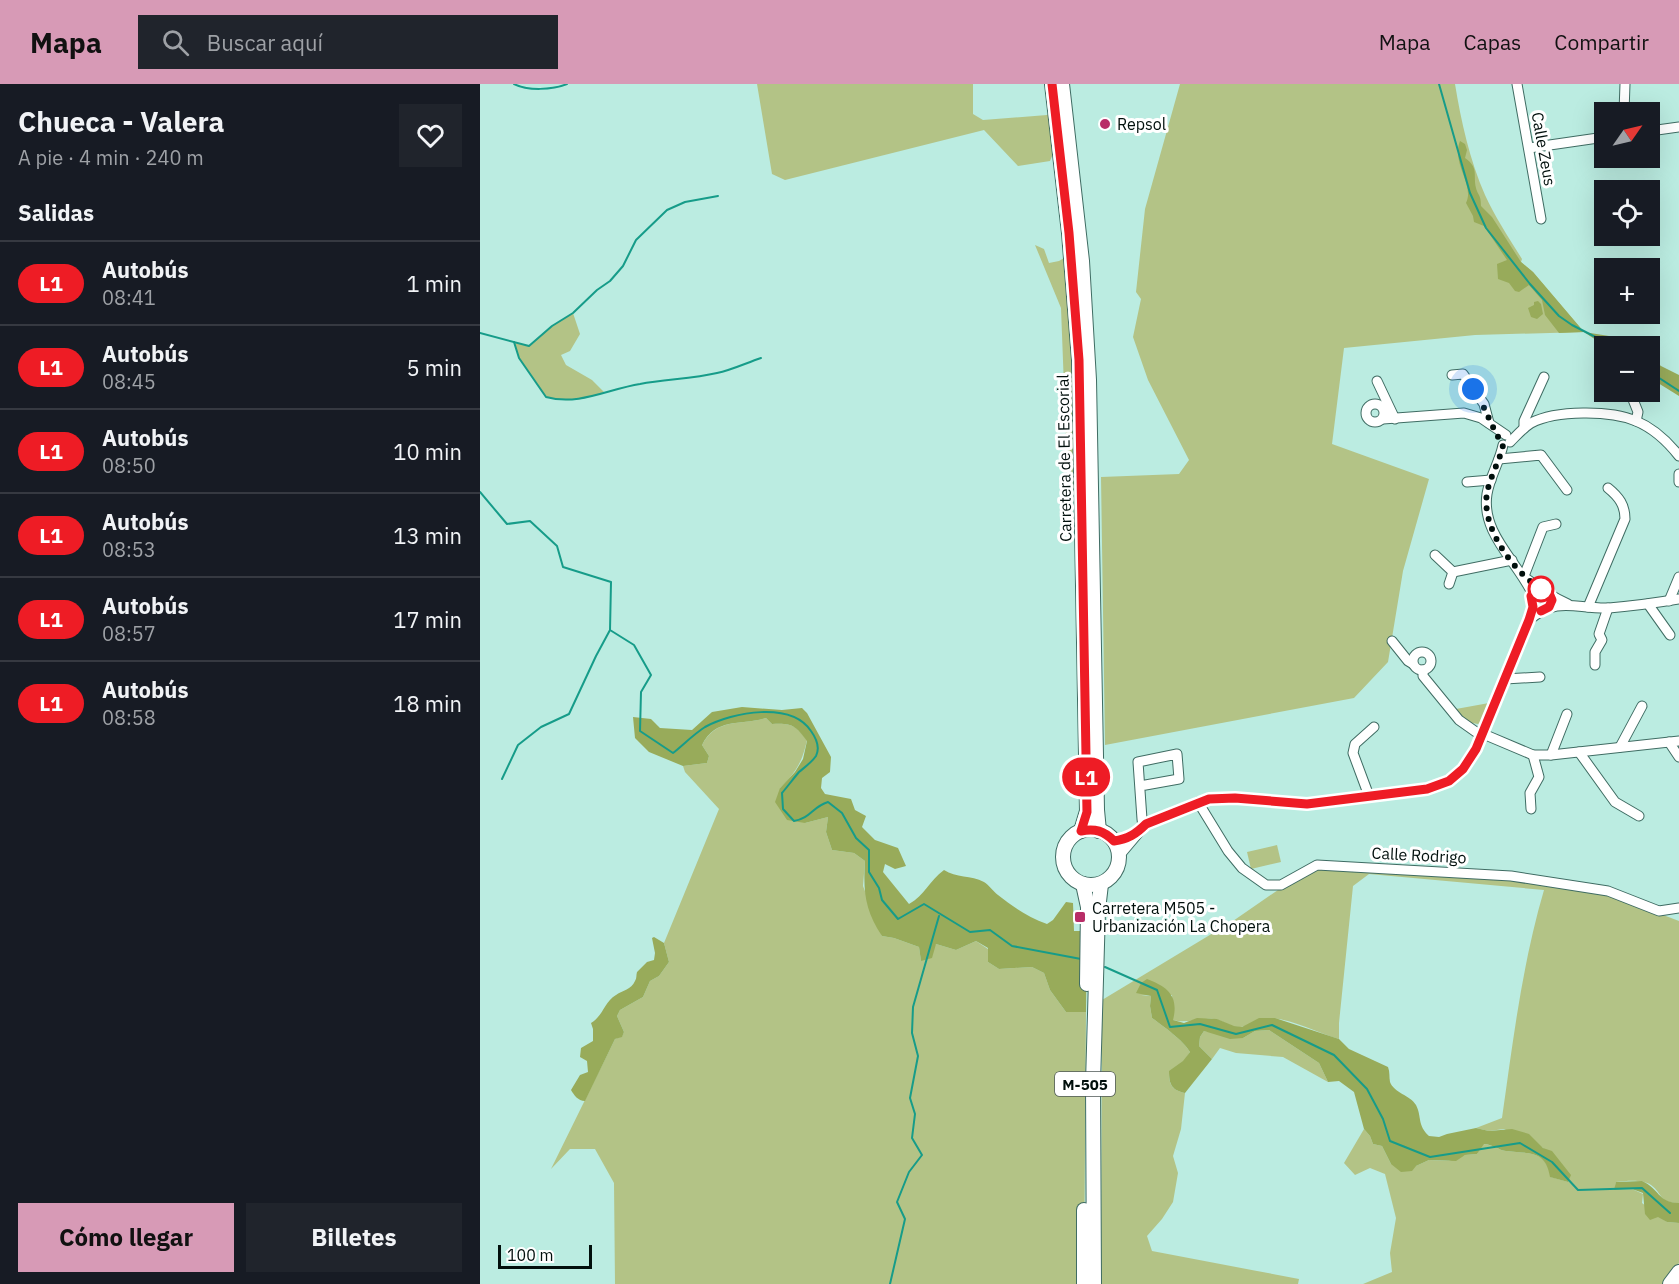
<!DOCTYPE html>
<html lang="es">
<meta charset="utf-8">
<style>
:root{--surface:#171b24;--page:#20242c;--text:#f1f3f6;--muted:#9ea1a6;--line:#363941;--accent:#d79ab6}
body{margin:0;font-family:"IBM Plex Sans",sans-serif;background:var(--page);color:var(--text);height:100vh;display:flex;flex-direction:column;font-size:22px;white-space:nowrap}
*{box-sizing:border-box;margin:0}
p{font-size:20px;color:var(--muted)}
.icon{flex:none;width:33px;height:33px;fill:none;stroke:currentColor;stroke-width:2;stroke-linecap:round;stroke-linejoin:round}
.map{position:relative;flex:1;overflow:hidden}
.drawer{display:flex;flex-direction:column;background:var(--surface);width:480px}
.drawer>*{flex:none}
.badge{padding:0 12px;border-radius:20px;font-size:21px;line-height:39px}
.needle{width:39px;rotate:56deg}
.controls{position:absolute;left:1114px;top:18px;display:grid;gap:12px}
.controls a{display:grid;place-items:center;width:66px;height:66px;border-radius:0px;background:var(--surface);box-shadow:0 6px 24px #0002;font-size:30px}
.scale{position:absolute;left:18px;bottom:15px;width:94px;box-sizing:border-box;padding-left:6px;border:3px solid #010f0c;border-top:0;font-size:16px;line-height:21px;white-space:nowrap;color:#010f0c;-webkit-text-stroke:4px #fff;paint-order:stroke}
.you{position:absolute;width:30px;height:30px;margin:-15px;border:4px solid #fff;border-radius:50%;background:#1a73e8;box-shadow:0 0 0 9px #1a73e833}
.map>.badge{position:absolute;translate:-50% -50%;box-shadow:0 0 0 3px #fff}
h2{padding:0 18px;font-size:22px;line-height:54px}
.round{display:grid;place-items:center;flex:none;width:63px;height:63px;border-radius:0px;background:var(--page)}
.summary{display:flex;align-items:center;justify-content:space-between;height:102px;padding:0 18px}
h1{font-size:28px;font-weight:700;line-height:45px}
.action{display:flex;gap:12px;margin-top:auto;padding:12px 18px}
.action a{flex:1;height:69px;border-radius:0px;background:var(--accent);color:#111;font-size:24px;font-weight:700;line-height:69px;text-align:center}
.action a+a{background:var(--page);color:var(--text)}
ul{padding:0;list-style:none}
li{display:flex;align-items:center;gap:18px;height:84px;padding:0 18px;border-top:2px solid var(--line)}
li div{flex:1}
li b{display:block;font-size:22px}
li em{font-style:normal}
li .badge{min-width:66px;font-weight:700;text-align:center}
header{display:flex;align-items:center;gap:36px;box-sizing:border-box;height:84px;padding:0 30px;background:var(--accent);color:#111}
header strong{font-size:28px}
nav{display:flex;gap:33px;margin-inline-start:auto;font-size:21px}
.search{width:420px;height:54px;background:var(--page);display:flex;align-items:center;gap:15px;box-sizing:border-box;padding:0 21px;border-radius:0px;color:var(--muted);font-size:22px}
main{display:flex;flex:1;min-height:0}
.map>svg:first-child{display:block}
.green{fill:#b3c386}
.forest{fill:#98ab5a}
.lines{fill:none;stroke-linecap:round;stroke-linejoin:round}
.stream{stroke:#169c89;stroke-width:2}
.minor-casing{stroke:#3f6c63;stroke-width:11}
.highway-casing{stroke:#3f6c63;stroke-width:16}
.minor{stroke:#fff;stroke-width:9}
.highway{stroke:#fff;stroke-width:14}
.line-casing{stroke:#fff;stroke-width:14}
.line{stroke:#ee1c25;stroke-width:9}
.walk{stroke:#010f0c;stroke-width:6;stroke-dasharray:0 10.8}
.poi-dot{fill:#b82d67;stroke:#fff;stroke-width:2}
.stop-dot{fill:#fff;stroke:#ee1c25;stroke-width:3}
.labels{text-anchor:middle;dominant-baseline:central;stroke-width:6;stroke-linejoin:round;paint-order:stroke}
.shield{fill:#fff;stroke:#4d5755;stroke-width:1.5}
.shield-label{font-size:15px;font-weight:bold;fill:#010f0c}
.poi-label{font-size:16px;fill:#010f0c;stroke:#fff;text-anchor:start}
.street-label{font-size:16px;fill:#010f0c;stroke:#fff}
</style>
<header>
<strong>Mapa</strong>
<div class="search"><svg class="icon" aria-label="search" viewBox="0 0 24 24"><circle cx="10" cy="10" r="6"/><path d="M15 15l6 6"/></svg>Buscar aquí</div>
<nav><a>Mapa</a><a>Capas</a><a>Compartir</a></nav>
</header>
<main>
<section class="drawer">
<div class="summary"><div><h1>Chueca - Valera</h1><p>A pie · 4 min · 240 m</p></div><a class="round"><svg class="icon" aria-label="heart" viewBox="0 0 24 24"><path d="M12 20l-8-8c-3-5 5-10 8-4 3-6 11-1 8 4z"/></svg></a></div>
<h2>Salidas</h2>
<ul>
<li><span class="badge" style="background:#ee1c25;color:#fff">L1</span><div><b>Autobús</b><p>08:41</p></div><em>1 min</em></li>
<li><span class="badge" style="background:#ee1c25;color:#fff">L1</span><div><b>Autobús</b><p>08:45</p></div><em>5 min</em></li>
<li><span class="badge" style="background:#ee1c25;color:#fff">L1</span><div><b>Autobús</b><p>08:50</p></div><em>10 min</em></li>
<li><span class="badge" style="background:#ee1c25;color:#fff">L1</span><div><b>Autobús</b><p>08:53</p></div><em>13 min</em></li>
<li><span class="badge" style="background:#ee1c25;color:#fff">L1</span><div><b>Autobús</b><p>08:57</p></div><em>17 min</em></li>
<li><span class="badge" style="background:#ee1c25;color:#fff">L1</span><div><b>Autobús</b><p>08:58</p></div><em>18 min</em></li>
</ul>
<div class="action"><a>Cómo llegar</a><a>Billetes</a></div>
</section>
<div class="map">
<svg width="1199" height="1200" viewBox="0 0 1199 1200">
<rect width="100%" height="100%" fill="#bbece1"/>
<!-- green -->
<g class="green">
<path d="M277 0H493V30L503 36 567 31 575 24V65L570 77 538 82 504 46 305 96 292 90Z"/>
<path d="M700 0H975C981 37 990 77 1005 111 1015 133 1029 154 1042 175L1041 178 1053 188 1104 248 995 251 864 264 852 360 949 395 923 487 908 578 874 614 625 661 621 393 699 390 709 376 668 296 653 253 661 215 656 208 665 125Z"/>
<path d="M555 161 564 165 569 179 579 177 584 174 599 276 601 408 594 409 586 356 581 224Z"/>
<path d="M93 229 100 250 90 267 81 271 86 281 112 296 124 308C105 316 87 319 66 313L39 274 34 258 49 262 72 242Z"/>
<path d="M1009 619 1002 637 998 640 986 638 976 625Z"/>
<path d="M286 634 292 640C312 639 315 641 327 656 322 679 316 688 300 704L325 739 348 733 346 748 352 766 374 769 385 777 383 802 402 852 414 854 439 863 441 877 456 860 476 866 496 857 508 865V878L519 885 552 883 564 889 570 906 586 928H606L604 1200H135L134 1099 115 1065H90L71 1085 135 955 142 952 144 948 137 932 140 926 163 913 170 897 179 892 189 878 184 859 239 725 205 688 203 682 227 679 229 672 222 661C237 633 261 642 286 634Z"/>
<path d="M797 761 801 778 771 785 767 768Z"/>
<path d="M837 783 1014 793 1043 799 1072 800 1128 810 1199 837V1119C1179 1119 1183 1110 1171 1101 1162 1095 1147 1097 1136 1098L1135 1106 1152 1105 1163 1110 1162 1119 1187 1138 1199 1139V1179L1183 1200H883L912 1188 910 1169 916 1134 905 1090 890 1084 875 1091 864 1079 884 1045 890 1052 893 1060 902 1062 911 1080 936 1082 949 1076 969 1077 985 1071 997 1070 1003 1060C1015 1061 1018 1066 1026 1067 1047 1070 1066 1065 1071 1093L1088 1098 1063 1064 1024 1045 1009 1047 996 1044 1022 1034C1033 957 1042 881 1064 806L889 790 873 802 859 939V955C838 949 814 936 792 934 776 933 773 941 761 943 751 944 743 936 734 935 719 933 707 940 693 936L692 911H661L671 912 670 922 672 934C683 942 704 957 710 968L704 977 689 988C689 1001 692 1006 705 1009L701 1045 693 1072 698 1089 693 1118 682 1135 667 1152 672 1167 819 1195 818 1200H621L622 916 753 837 811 797Z"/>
<path d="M789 946 839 979 848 998 803 973 756 969 740 964 732 975 719 962 720 953 724 947 763 954 775 947Z"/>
</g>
<!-- forest -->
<g class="forest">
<path d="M980 57 985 60 987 66 985 74C999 84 993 90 996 104 998 112 1001 110 1001 122L1012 133 1041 178 1053 188 1104 248 1154 256 1162 262H1125L1104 248 1079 249 1065 231 1062 216 1049 201 1039 208 1035 207 1029 199 1018 195 1017 180 1027 176 1004 142 994 138 993 132 986 119C995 101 971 80 980 57Z"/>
<path d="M1058 217 1061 220 1063 230 1057 235 1051 233 1048 224 1054 221V218Z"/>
<path d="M1170 273 1181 282 1199 291V312L1170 294Z"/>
<path d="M262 623 302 626 322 624 327 629 351 673 350 688 342 694 341 704 345 710 371 715 375 726 386 732 382 743 395 756 418 764 426 782 415 785 405 780 403 788 429 820C445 811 449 797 464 786 476 794 491 791 504 798 509 801 513 807 518 811 533 823 548 833 567 840L573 836 586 818 593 819 594 847H607L606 928H586L570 906 564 889 552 883 519 885 508 878V864L496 857 476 866 456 860 452 874 441 877 439 863 414 854 402 852C385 826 383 808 385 777L374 769 352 766 346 748 348 733 325 739 307 736 295 718 300 704 315 688 323 675 327 657C315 641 312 639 292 640L286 634C261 642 236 633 222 661L229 672 227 679 203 682 169 668 155 654 153 633 171 635 180 644 212 646 232 628Z"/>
<path d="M174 853 184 859 189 878 179 892 170 897 163 913 140 926 137 932 144 948 142 953 135 955 105 1017C98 1017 94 1011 91 1006L100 991 108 988 107 977 100 973 101 964 113 957V945L111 939C124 931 124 918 136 911 143 906 151 906 155 897 157 894 156 891 157 888L167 878 174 876 175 869 172 854Z"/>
<path d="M667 895C688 903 699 912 693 936L704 939 717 934 737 935 754 942 762 943 779 934H795L859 955 869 965 908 983C910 988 909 993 910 998 914 1009 930 1011 936 1021 942 1033 937 1041 949 1052L959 1053 967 1050 996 1044 1009 1047 1032 1045 1049 1050 1063 1064 1072 1067 1091 1091 1088 1098 1070 1093C1066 1065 1047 1070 1026 1067 1018 1066 1015 1061 1004 1060L997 1070 985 1071 976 1077 949 1076 936 1082 932 1087 921 1088 911 1080 902 1062 893 1060 890 1052 884 1045 874 1008 859 997 848 998 839 979 789 946 775 947 763 954 750 955 724 947 720 953 719 962 732 975 705 1009C692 1006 689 1001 689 987L703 977 710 968C704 957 683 942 672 934L670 922 671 912 656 909 661 899Z"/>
<path d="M1162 1097C1179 1104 1178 1119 1199 1119V1139L1187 1138 1178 1133 1170 1136 1165 1130 1163 1109 1152 1105 1134 1106 1136 1098Z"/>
</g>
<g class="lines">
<!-- stream -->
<g class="stream">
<path d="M34 0C48 7 72 6 87 0"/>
<path d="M959 0 990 109 1006 144 1050 200 1079 232 1092 241 1133 262"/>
<path d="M0 249 49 262 72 242 93 229 117 206 130 197 143 182 156 156 187 126 205 118 238 112"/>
<path d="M34 258 39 274 66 313C99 322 128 305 160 300 185 295 212 295 237 289 252 286 266 279 281 274"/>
<path d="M1170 288 1199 307"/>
<path d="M0 408 27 440 50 437 77 462 83 483 131 498 130 546 154 561 171 591 161 608 160 647 193 669C203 661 214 650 225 643 253 628 311 617 331 647 336 654 340 664 336 672 332 678 325 683 319 688 313 695 308 702 302 709L303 725 314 737C331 734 332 723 348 718L362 729 376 754 389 766V788L399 804 402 816 418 835 444 820 490 848 510 846 532 862 601 875"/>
<path d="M22 695 38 661 61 643 89 630 116 572 130 546"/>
<path d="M625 883 677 906 690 943 720 940 756 950 792 941 854 971 887 1005 903 1035 910 1057 950 1073 1040 1059 1072 1078 1098 1106 1162 1104 1190 1129"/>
<path d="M410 1200 425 1135 417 1118 429 1088 442 1071 432 1054 435 1030 430 1014 438 972 432 949 433 923 459 832"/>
</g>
<!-- minor casing -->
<g class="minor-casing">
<g id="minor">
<path d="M1037 0 1061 135"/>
<path d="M1144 28 1145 0"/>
<path d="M1170 47 1199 43"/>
<path d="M1049 64 1125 53"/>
<path d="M1124 272H1125"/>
<path d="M972 291 983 290 1004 320 1009 339"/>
<path d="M897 297 915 335"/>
<path d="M1150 308 1158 328 1156 337"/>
<circle cx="895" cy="329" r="9"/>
<path d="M903 335 984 329 1001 334 1026 351"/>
<path d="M1044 344V337L1064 293"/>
<path d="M1030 358C1037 351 1043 344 1051 339 1076 326 1130 326 1156 337 1173 344 1188 358 1199 372"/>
<path d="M1023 361C1020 377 1010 392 1007 410 1001 449 1036 476 1052 509"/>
<path d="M1019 375 1061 371 1087 406"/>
<path d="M1199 390V398"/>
<path d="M987 398 1011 396"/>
<path d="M955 471 973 488 1032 476"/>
<path d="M1044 492 1063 443 1076 440"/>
<path d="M1047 495C1060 505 1073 513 1088 520"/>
<path d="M969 500 973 488"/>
<path d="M1189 517 1199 493"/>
<path d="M1168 520 1190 551"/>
<path d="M1108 523 1145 435C1145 421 1139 413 1128 404"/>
<path d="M1049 536C1079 512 1094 525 1129 524 1152 522 1176 519 1199 515"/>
<path d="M912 557 928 577 933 580"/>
<circle cx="942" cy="577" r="9"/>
<path d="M1115 581V568L1122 556 1119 550 1128 524"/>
<path d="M943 586V592L979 636 996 648"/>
<path d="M1025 595 1060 593"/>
<path d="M1008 652 1053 671H1071L1199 657"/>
<path d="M1189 658 1199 673"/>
<path d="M1140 663 1162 622"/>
<path d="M1099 668 1135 718 1159 732"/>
<path d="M1071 671 1087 630"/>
<path d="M660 702 699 695 697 670 658 678 662 735 663 743"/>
<path d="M889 712 873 669 875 660 894 643"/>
<path d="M718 718 748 767 762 784 786 801H801L837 781 1031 792 1128 807 1179 827 1199 824"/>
<path d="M1051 725 1050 709 1059 693 1053 671"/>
<path d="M634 757 654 751"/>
<path d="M639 772 666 740 729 715 755 714 827 720 947 705 969 697 983 685 996 665 1049 536 1052 523"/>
</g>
</g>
<!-- highway casing -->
<g class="highway-casing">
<g id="highway">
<path d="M572 0 589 149 599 276 607 727 601 747"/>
<path d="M582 0 602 177 609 296 617 726 619 747"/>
<circle cx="611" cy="773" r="28"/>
<path d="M603 800 608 823 607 900"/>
<path d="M604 1200V1126"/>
<path d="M614 1200 613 999 618 826 621 800"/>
<path d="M1190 1200 1199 1188"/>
</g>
</g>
<!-- minor -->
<use href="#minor" class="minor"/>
<!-- highway -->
<use href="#highway" class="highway"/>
</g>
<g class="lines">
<!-- line casing -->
<g class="line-casing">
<path id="line" d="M572 0 589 149 599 276 607 728 601 747C615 744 624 747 634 757 648 755 656 750 666 740L729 715 755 714 827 720 947 705 969 697 983 685 996 665 1049 536 1053 523 1051 512 1054 507 1060 505 1069 509 1072 516 1069 523 1061 527"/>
</g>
<!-- line -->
<use href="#line" class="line"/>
<!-- walk -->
<path class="walk" d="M993 305C1006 323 1011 343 1023 361 1020 377 1010 392 1007 409 1001 444 1033 487 1061 505"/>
</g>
<!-- markers -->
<g class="poi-dot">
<circle cx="625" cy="40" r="6"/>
<rect x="594" y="827" width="12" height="12" rx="3"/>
</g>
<circle class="stop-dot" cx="1061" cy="505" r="12"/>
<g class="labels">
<!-- shield labels -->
<rect class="shield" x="575" y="988" width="60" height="24" rx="4.5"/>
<g class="shield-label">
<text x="605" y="1000">M-505</text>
</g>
<!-- poi labels -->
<g class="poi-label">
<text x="637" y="40">Repsol</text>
<text x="612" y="824">Carretera M505 -<tspan x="612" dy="18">Urbanización La Chopera</tspan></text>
</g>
<!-- street labels -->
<g class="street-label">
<text transform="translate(1064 65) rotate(80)">Calle Zeus</text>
<text transform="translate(584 374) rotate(-91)">Carretera de El Escorial</text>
<text transform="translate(939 771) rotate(3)">Calle Rodrigo</text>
</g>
</g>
</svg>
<div class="controls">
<a><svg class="needle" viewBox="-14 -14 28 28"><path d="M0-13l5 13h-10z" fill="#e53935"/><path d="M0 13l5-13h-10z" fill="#9ea1a6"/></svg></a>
<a><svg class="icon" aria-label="locate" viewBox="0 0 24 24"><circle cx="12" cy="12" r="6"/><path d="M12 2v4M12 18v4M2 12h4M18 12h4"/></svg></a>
<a>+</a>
<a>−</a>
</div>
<div class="scale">100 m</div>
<div class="you" style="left:993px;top:305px"></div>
<b class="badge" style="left:606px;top:693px;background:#ee1c25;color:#fff">L1</b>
</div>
</main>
